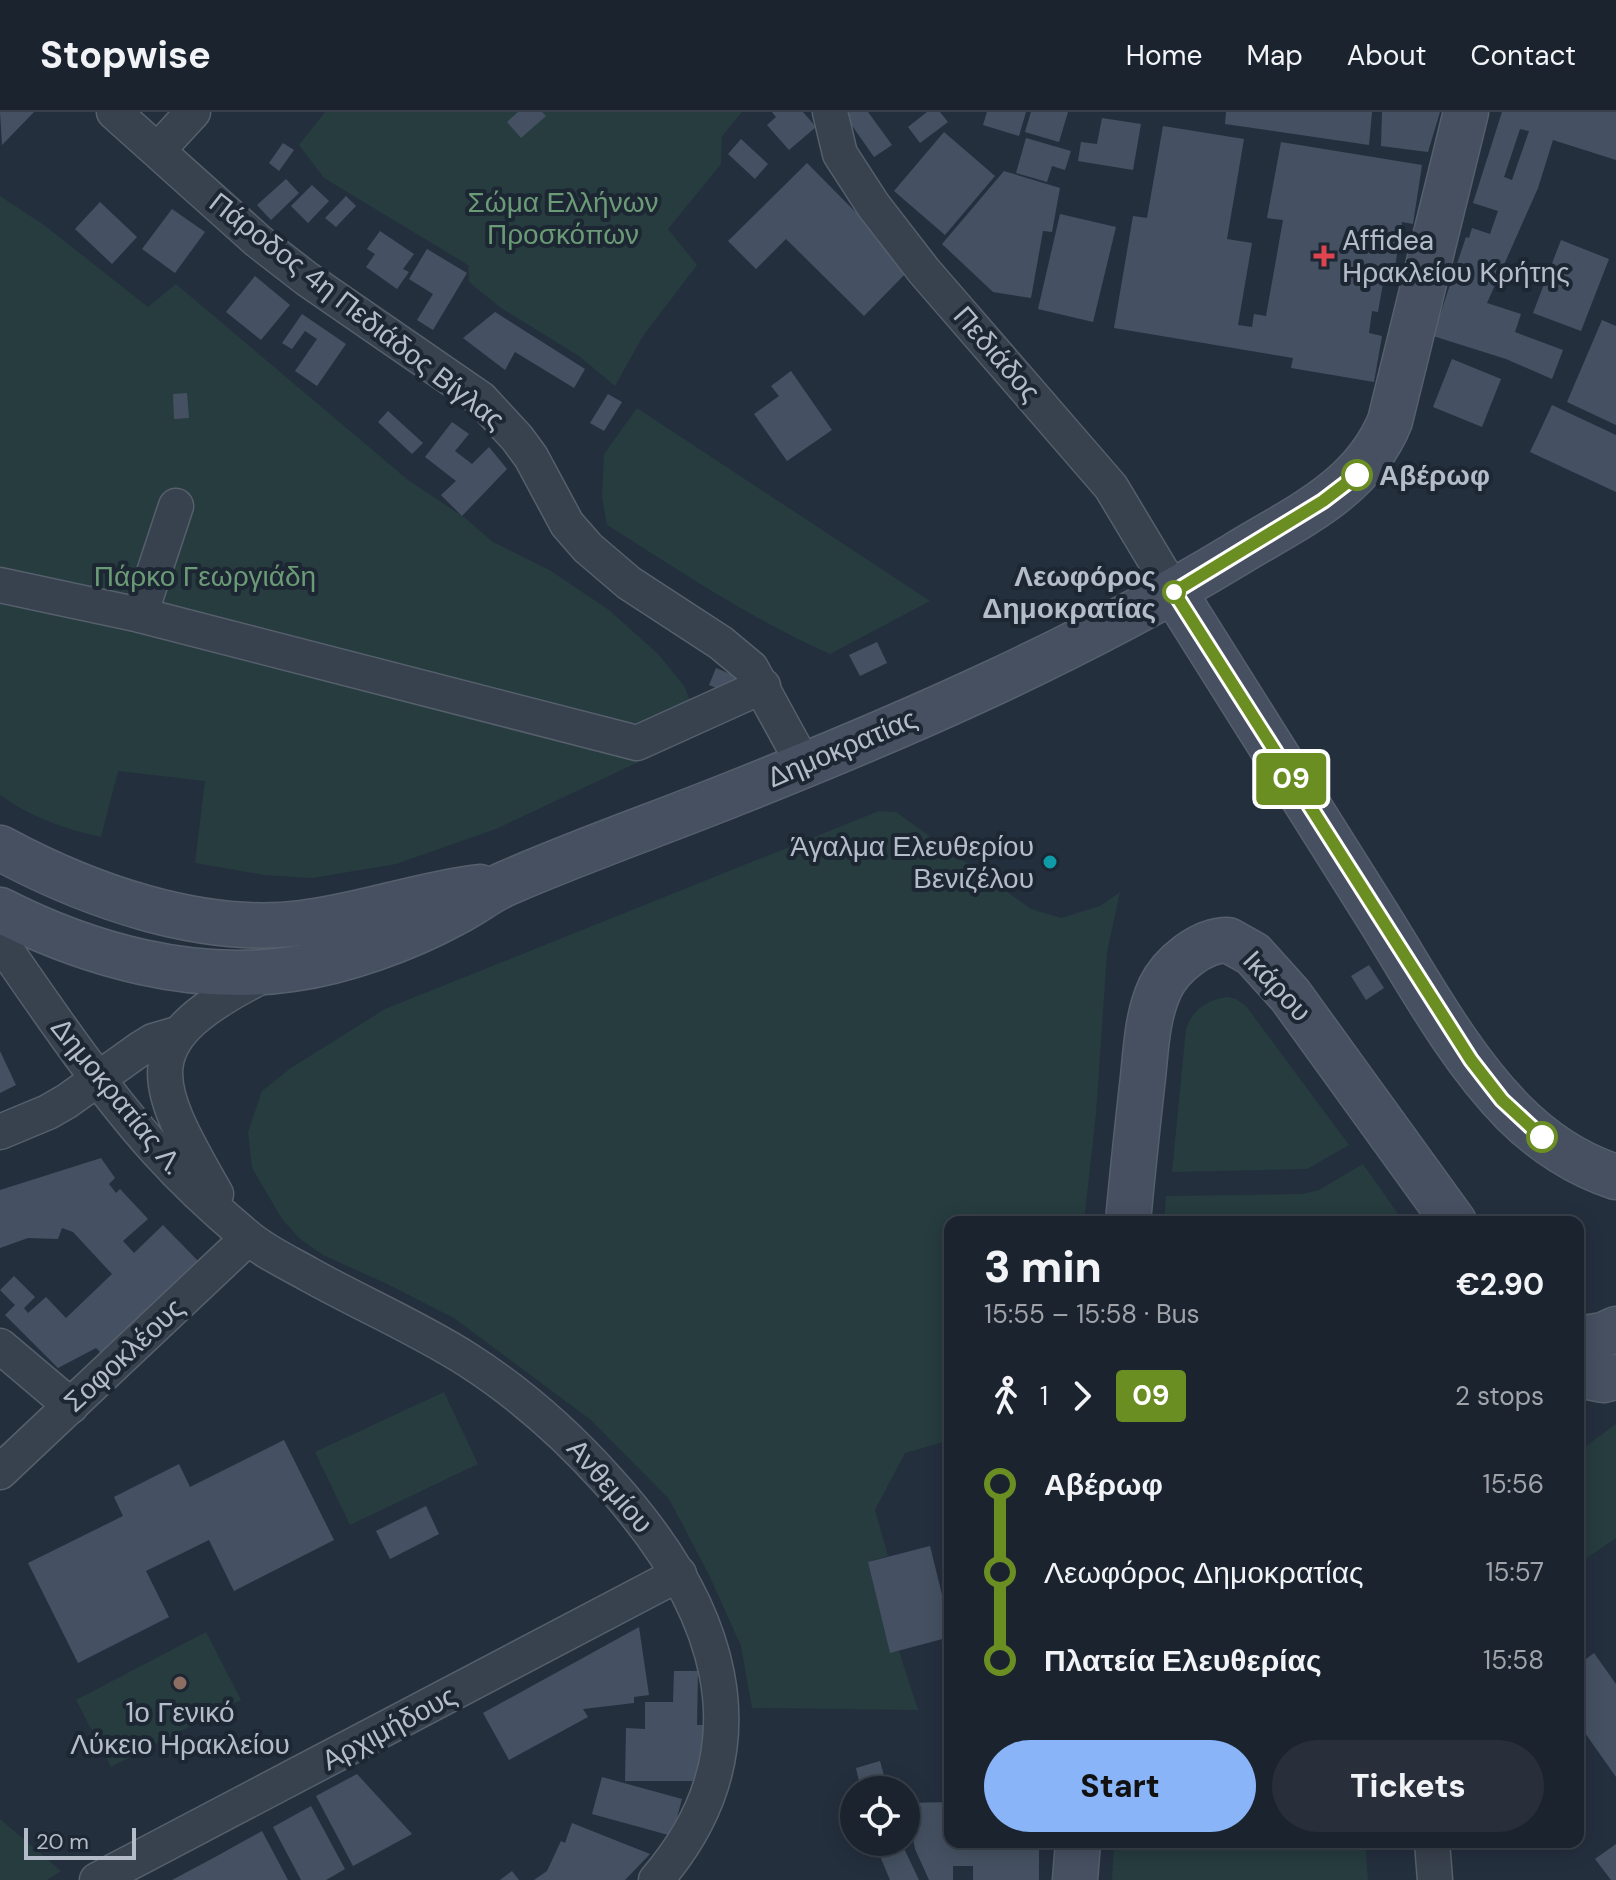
<!DOCTYPE html>
<meta charset="utf-8">
<style>
:root{--surface:#1b232e;--page:#282f3a;--text:#f1f3f6;--muted:#a0a4aa;--line:#39404a;--accent:#8ab4f8}
body{margin:0;font-family:"DM Sans",sans-serif;background:var(--page);color:var(--text);height:100vh;display:flex;flex-direction:column;font-size:30px;white-space:nowrap}
*{box-sizing:border-box;margin:0}
p{font-size:26px;color:var(--muted)}
.icon{flex:none;width:44px;height:44px;fill:none;stroke:currentColor;stroke-width:2;stroke-linecap:round;stroke-linejoin:round}
.map{position:relative;flex:1;overflow:hidden}
.sheet{position:absolute;left:944px;top:1104px;width:640px;height:632px;display:flex;flex-direction:column;background:var(--surface);border-radius:16px;box-shadow:0 4px 20px #0003,0 0 0 2px var(--line)}
.sheet>*{flex:none}
.badge{padding:0 16px;border-radius:6px;font-size:28px;line-height:52px}
.fabs{position:absolute;left:840px;top:1664px;display:grid;gap:16px}
.fabs a{display:grid;place-items:center;width:80px;height:80px;border-radius:50%;background:var(--surface);box-shadow:0 4px 20px #0003,0 0 0 2px var(--line);font-size:40px}
.scale{position:absolute;left:24px;bottom:20px;width:112px;box-sizing:border-box;padding-left:8px;border:4px solid #b4bcc9;border-top:0;font-size:22px;line-height:28px;white-space:nowrap;color:#b4bcc9;-webkit-text-stroke:6px #1d2633;paint-order:stroke}
.map>.badge{position:absolute;translate:-50% -50%;box-shadow:0 0 0 4px #fff}
.legs{display:flex;align-items:center;gap:12px;height:88px;padding:0 40px;font-size:26px}
.legs p{margin-inline-start:auto}
.overview{display:flex;align-items:center;justify-content:space-between;height:136px;padding:0 40px}
h1{font-size:44px;font-weight:800;line-height:60px}
.button{display:flex;gap:16px;margin-top:auto;padding:16px 40px}
.button a{flex:1;height:92px;border-radius:48px;background:var(--accent);color:#111;font-size:32px;font-weight:800;line-height:92px;text-align:center}
.button a+a{background:var(--page);color:var(--text)}
ul{padding:0 40px;list-style:none}
li{display:flex;align-items:center;gap:28px;height:88px;font-size:30px}
li i{display:grid;place-items:center;width:12px;height:100%;margin:0 10px;background:currentColor}
li i::after{content:'';width:20px;height:20px;margin:-10px;border:6px solid;border-radius:50%;background:var(--surface)}
li p{margin-inline-start:auto}
li:first-child i{background:linear-gradient(#0000 50%,currentColor 0)}
li:last-child i{background:linear-gradient(currentColor 50%,#0000 0)}
header{display:flex;align-items:center;gap:48px;box-sizing:border-box;height:112px;padding:0 40px;background:var(--surface);border-bottom:2px solid var(--line)}
header strong{font-size:38px}
nav{display:flex;gap:44px;margin-inline-start:auto;font-size:28px}
.map>svg:first-child{display:block}
.green{fill:#263c3f}
.building{fill:#455162;fill-rule:evenodd}
.lines{fill:none;stroke-linecap:round;stroke-linejoin:round}
.street-casing{stroke:#565f6c;stroke-width:37}
.secondary-casing{stroke:#565f6c;stroke-width:47}
.street{stroke:#38414e;stroke-width:34}
.secondary{stroke:#465061;stroke-width:44}
.line-1-casing{stroke:#fff;stroke-width:18}
.line-1{stroke:#6b8e23;stroke-width:12}
.health-dot{fill:#e0444e;stroke:#1d2633;stroke-width:3}
.stop-1-dot{fill:#fff;stroke:#6b8e23;stroke-width:4}
.culture-dot{fill:#0f9aa8;stroke:#1d2633;stroke-width:3}
.education-dot{fill:#8d6e63;stroke:#1d2633;stroke-width:3}
.labels{text-anchor:middle;dominant-baseline:central;stroke-width:8;stroke-linejoin:round;paint-order:stroke}
.park-label{font-size:28px;fill:#6b9a76;stroke:#1d2633}
.poi-label{font-size:28px;fill:#b4bcc9;stroke:#1d2633;text-anchor:start}
.street-label{font-size:28px;fill:#b4bcc9;stroke:#1d2633}
.stop-label{font-size:28px;font-weight:bold;fill:#b4bcc9;stroke:#1d2633;text-anchor:start}
</style>
<header>
<strong>Stopwise</strong>
<nav><a>Home</a><a>Map</a><a>About</a><a>Contact</a></nav>
</header>
<div class="map">
<svg width="1616" height="1768" viewBox="0 0 1616 1768">
<rect width="100%" height="100%" fill="#242f3e"/>
<!-- green -->
<g class="green">
<path d="M325 0H742L722 24 721 52 668 117 697 153 643 224 615 274 579 244 501 196 469 170 468 153 324 66 299 33Z"/>
<path d="M0 84 44 113 148 195 176 172 408 368 465 406 493 430 551 459 609 498 658 542 684 574 693 595 677 632 496 717 396 752 312 766 264 763 195 751 205 669 118 659 101 725C65 717 30 705 0 683Z"/>
<path d="M637 296 930 489 830 542C751 507 680 459 607 413L602 385 604 342Z"/>
<path d="M879 699 896 700 1031 797 1061 806 1100 794 1120 780 1107 840 1096 1002 1084 1110H950V1328L905 1341 875 1398 888 1444 868 1450 890 1540 899 1539 918 1598 752 1596 741 1534 709 1463 669 1387 591 1308 454 1206 385 1171 323 1143 300 1127 282 1107 252 1056 248 1020 262 979 291 956 385 897Z"/>
<path d="M1227 885 1236 887 1246 894 1349 1033 1307 1057 1172 1060 1186 917C1193 897 1207 888 1227 885Z"/>
<path d="M1363 1052 1403 1109 1402 1110H1164L1166 1084 1303 1082 1319 1078Z"/>
<path d="M444 1280 478 1352 350 1413 315 1340Z"/>
<path d="M1616 1312V1426L1578 1452V1340Z"/>
<path d="M206 1520 241 1588 111 1655 76 1588Z"/>
<path d="M0 1707 61 1759 47 1768H0Z"/>
<path d="M1114 1730H1365L1368 1768H1112Z"/>
</g>
<!-- building -->
<g class="building">
<path d="M0 0H34L2 33Z"/>
<path d="M518 0H542L546 4 521 26 507 10Z"/>
<path d="M772 0H803L816 15 789 38 767 13 776 5Z"/>
<path d="M850 0H868L892 33 874 45 846 5Z"/>
<path d="M927 0H940L948 10 920 31 908 15Z"/>
<path d="M987 0H1026L1019 24 983 13Z"/>
<path d="M1031 0H1068L1059 30 1025 20Z"/>
<path d="M1226 0H1372L1369 33 1225 12Z"/>
<path d="M1382 0H1440L1428 40 1381 34Z"/>
<path d="M1502 0H1616V48L1553 28 1538 76 1487 191 1521 202 1515 220 1563 238 1552 267 1506 247 1433 224 1466 125 1469 126 1472 116 1490 122 1498 99 1473 91ZM1520 17 1529 19 1512 68 1504 65Z"/>
<path d="M1102 6 1141 12 1133 58 1078 49 1081 30 1097 32Z"/>
<path d="M1163 14 1244 27 1227 127 1252 131 1238 213 1252 215 1254 202 1266 204 1283 108 1267 106 1281 30 1422 53 1413 112 1402 110 1395 155 1386 154 1378 200 1372 199 1369 221 1382 224 1374 270 1291 256 1293 246 1114 216 1133 104 1147 106Z"/>
<path d="M944 20 995 64 945 123 894 79Z"/>
<path d="M1026 26 1071 39 1065 58 1052 54 1047 70 1016 61Z"/>
<path d="M741 27 768 52 755 67 728 42Z"/>
<path d="M283 31 294 38 279 59 269 51Z"/>
<path d="M807 51 911 156 864 204 786 127 756 157 728 129Z"/>
<path d="M1004 59 1060 76 1052 120 1043 119 1031 186 993 180 942 132Z"/>
<path d="M286 67 299 81 271 108 257 93Z"/>
<path d="M312 73 329 89 308 111 291 94Z"/>
<path d="M346 84 356 94 336 115 325 106Z"/>
<path d="M100 90 137 125 112 152 75 117Z"/>
<path d="M172 97 205 120 175 161 142 137Z"/>
<path d="M1060 102 1116 115 1093 210 1038 197Z"/>
<path d="M380 119 414 142 403 157 409 160 397 177 366 155 375 142 367 137Z"/>
<path d="M1561 128 1609 147 1581 219 1533 201Z"/>
<path d="M427 137 467 161 433 218 417 208 433 182 409 167Z"/>
<path d="M255 164 290 193 261 228 226 200Z"/>
<path d="M495 200 585 257 574 276 515 240 505 258 463 226Z"/>
<path d="M302 202 346 232 317 274 295 259 317 227 305 219 292 237 282 231Z"/>
<path d="M1602 208 1616 214V313L1567 290Z"/>
<path d="M1452 247 1501 267 1482 315 1433 295Z"/>
<path d="M791 259 832 318 787 349 754 302 779 284 771 274Z"/>
<path d="M187 281 189 306 174 307 173 282Z"/>
<path d="M608 282 622 290 604 319 590 311Z"/>
<path d="M1552 293 1616 323V380L1530 340Z"/>
<path d="M388 299 423 331 412 342 378 310Z"/>
<path d="M452 310 469 322 455 339 472 352 489 335 507 357 462 404 441 383 456 369 425 345Z"/>
<path d="M877 530 887 551 860 564 849 543Z"/>
<path d="M716 556 740 566 733 583 709 573Z"/>
<path d="M1369 853 1384 876 1366 888 1351 864Z"/>
<path d="M0 939 16 973 0 981Z"/>
<path d="M101 1046 115 1066 109 1072 116 1081 120 1077 148 1107 123 1129 134 1141 163 1113 200 1151 104 1244 96 1236 58 1256 5 1203 15 1193 0 1178 14 1164 35 1185 24 1196 28 1201 46 1185 66 1206 112 1162 73 1120 62 1116 58 1127 28 1126 0 1136V1078Z"/>
<path d="M284 1328 334 1428 234 1479 209 1428 146 1459 169 1505 78 1551 28 1451 123 1404 114 1385 179 1352 190 1375Z"/>
<path d="M426 1394 439 1422 390 1447 376 1419Z"/>
<path d="M930 1434 950 1515V1525L890 1541 868 1450Z"/>
<path d="M639 1515 649 1583 634 1585V1591L583 1597 588 1605 509 1648 483 1601Z"/>
<path d="M1594 1541 1616 1572V1665L1578 1611V1553Z"/>
<path d="M674 1559H698L697 1613H704L703 1669H625L626 1616 645 1617V1590H673Z"/>
<path d="M880 1649 888 1678H861L856 1656Z"/>
<path d="M357 1662 412 1722 353 1754 316 1684Z"/>
<path d="M602 1665 682 1687 672 1724 592 1702Z"/>
<path d="M950 1690V1730H1039V1768H973V1754H953V1768H929L915 1737 906 1691Z"/>
<path d="M311 1694 345 1757 326 1768H301L273 1715Z"/>
<path d="M572 1711 650 1742 625 1768H534L547 1759 561 1729 565 1731Z"/>
<path d="M262 1719 288 1768H172L217 1744Z"/>
<path d="M874 1730H901L919 1768H890Z"/>
<path d="M1616 1732V1768H1611L1595 1747Z"/>
<path d="M512 1759 519 1768H500Z"/>
</g>
<g class="lines">
<!-- street casing -->
<g class="street-casing">
<g id="street">
<path d="M114 0 258 129 307 167 481 287 517 326 531 345 567 412 588 436 629 471 721 531 751 556 804 653"/>
<path d="M830 0 840 42 873 93 924 159 1111 375 1174 480"/>
<path d="M158 38 193 0"/>
<path d="M0 473 140 503 637 631 763 574"/>
<path d="M140 503 176 394"/>
<path d="M0 829C49 900 99 974 157 1039 184 1069 214 1097 245 1123 263 1139 289 1151 310 1163 362 1192 418 1216 468 1248 521 1282 566 1322 608 1369 716 1488 774 1631 656 1768"/>
<path d="M0 1020 48 1000 67 989 140 937 153 929 177 922"/>
<path d="M216 1082C148 964 133 929 266 862"/>
<path d="M0 1234 71 1294"/>
<path d="M0 1360 248 1126"/>
<path d="M1432 1730 1435 1768"/>
<path d="M97 1768 679 1462"/>
</g>
</g>
<!-- secondary casing -->
<g class="secondary-casing">
<g id="secondary">
<path d="M1174 480C1241 587 1309 695 1377 803 1419 870 1458 944 1514 1001 1542 1029 1578 1053 1616 1065"/>
<path d="M0 736C87 783 201 824 302 811 362 804 419 782 480 775"/>
<path d="M0 798C88 843 193 872 292 857 344 850 407 827 453 802 472 793 488 779 507 771 583 738 661 711 738 680 909 612 1078 538 1235 443 1295 406 1362 378 1390 309L1466 0"/>
<path d="M1128 1110C1132 1065 1137 1019 1142 974 1146 942 1146 906 1160 876 1171 853 1201 828 1228 828L1253 842 1290 883 1454 1110"/>
<path d="M1578 1227 1603 1223 1616 1217"/>
<path d="M1578 1263 1603 1268 1616 1265"/>
<path d="M1075 1768 1078 1730"/>
</g>
</g>
<!-- street -->
<use href="#street" class="street"/>
<!-- secondary -->
<use href="#secondary" class="secondary"/>
</g>
<g class="lines">
<!-- line-1 casing -->
<g class="line-1-casing">
<path id="line-1" d="M1357 363 1323 389 1174 480 1471 948 1502 988 1542 1025"/>
</g>
<!-- line-1 -->
<use href="#line-1" class="line-1"/>
</g>
<!-- markers -->
<path class="health-dot" d="M1320 132h8v8h8v8h-8v8h-8v-8h-8v-8h8z"/>
<g class="stop-1-dot">
<circle cx="1357" cy="363" r="14"/>
<circle cx="1174" cy="480" r="10"/>
<circle cx="1542" cy="1025" r="14"/>
</g>
<circle class="culture-dot" cx="1050" cy="750" r="8"/>
<circle class="education-dot" cx="180" cy="1571" r="8"/>
<g class="labels">
<!-- park labels -->
<g class="park-label">
<text x="563" y="90">Σώμα Ελλήνων<tspan x="563" dy="32">Προσκόπων</tspan></text>
<text x="205" y="464">Πάρκο Γεωργιάδη</text>
</g>
<!-- poi labels -->
<g class="poi-label">
<text x="1342" y="128">Affidea<tspan x="1342" dy="32">Ηρακλείου Κρήτης</tspan></text>
<text x="1034" y="734" text-anchor="end">Άγαλμα Ελευθερίου<tspan x="1034" dy="32">Βενιζέλου</tspan></text>
<text x="180" y="1600" text-anchor="middle">1ο Γενικό<tspan x="180" dy="32">Λύκειο Ηρακλείου</tspan></text>
</g>
<!-- street labels -->
<g class="street-label">
<text transform="translate(357 199) rotate(38)">Πάροδος 4η Πεδιάδος Βίγλας</text>
<text transform="translate(997 242) rotate(49)">Πεδιάδος</text>
<text transform="translate(842 636) rotate(-23)">Δημοκρατίας</text>
<text transform="translate(1277 874) rotate(47)">Ικάρου</text>
<text transform="translate(117 984) rotate(51)">Δημοκρατίας Λ.</text>
<text transform="translate(124 1243) rotate(-43)">Σοφοκλέους</text>
<text transform="translate(610 1374) rotate(49)">Ανθεμίου</text>
<text transform="translate(389 1616) rotate(-28)">Αρχιμήδους</text>
</g>
<!-- stop labels -->
<g class="stop-label">
<text x="1379" y="363">Αβέρωφ</text>
<text x="1156" y="464" text-anchor="end">Λεωφόρος<tspan x="1156" dy="32">Δημοκρατίας</tspan></text>
</g>
</g>
</svg>
<div class="fabs">
<a><svg class="icon" aria-label="locate" viewBox="0 0 24 24"><circle cx="12" cy="12" r="6"/><path d="M12 2v4M12 18v4M2 12h4M18 12h4"/></svg></a>
</div>
<div class="scale">20 m</div>
<b class="badge" style="left:1291px;top:667px;background:#6b8e23;color:#fff">09</b>
<section class="sheet">
<div class="overview"><div><h1>3 min</h1><p>15:55 – 15:58 · Bus</p></div><b>€2.90</b></div>
<div class="legs"><svg class="icon" aria-label="walk" viewBox="0 0 24 24"><circle cx="13" cy="4" r="2"/><path d="M13 8l-2 6 4 7M11 14l-3 7M7 12l3-4h3l4 4"/></svg>1<svg class="icon" aria-label="forward" viewBox="0 0 24 24"><path d="M9 5l7 7-7 7"/></svg><b class="badge" style="background:#6b8e23;color:#fff">09</b><p>2 stops</p></div>
<ul>
<li><i style="color:#6b8e23"></i><b>Αβέρωφ</b><p>15:56</p></li>
<li><i style="color:#6b8e23"></i><span>Λεωφόρος Δημοκρατίας</span><p>15:57</p></li>
<li><i style="color:#6b8e23"></i><b>Πλατεία Ελευθερίας</b><p>15:58</p></li>
</ul>
<div class="button"><a>Start</a><a>Tickets</a></div>
</section>
</div>
